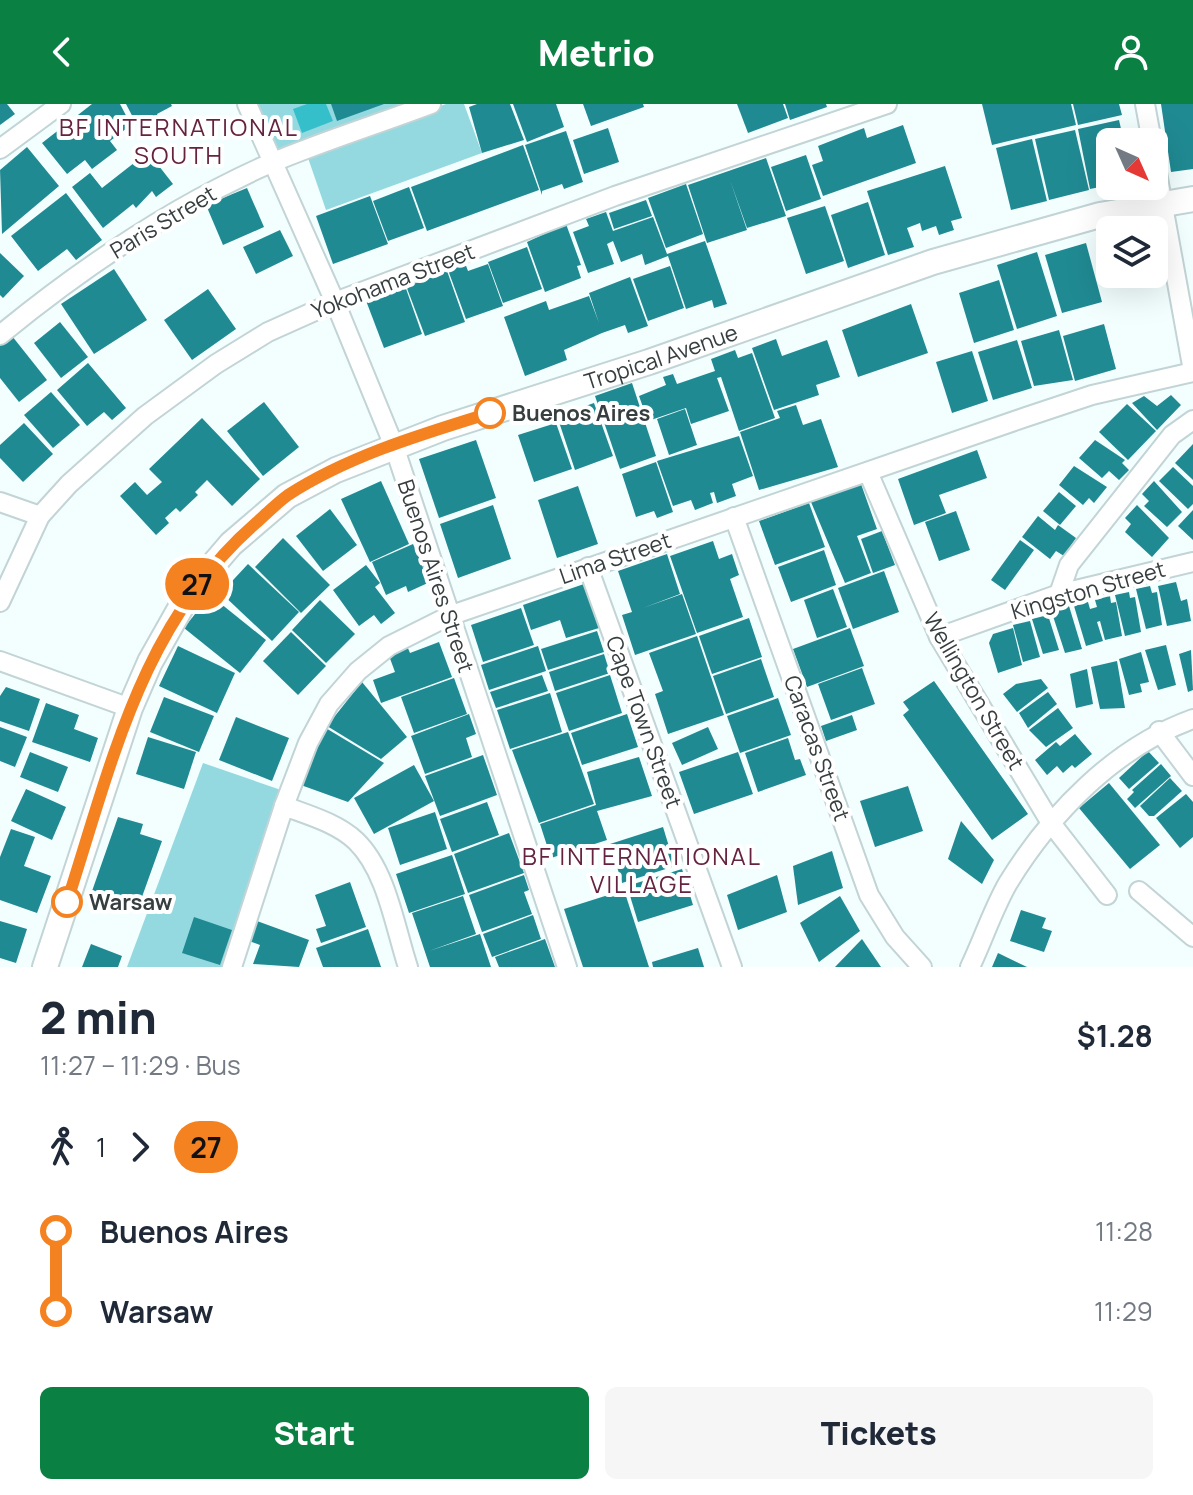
<!DOCTYPE html>
<meta charset="utf-8">
<style>
:root{--surface:#fff;--page:#f6f6f7;--text:#1f2937;--muted:#747a83;--accent:#0b8043}
body{margin:0;font-family:Manrope,sans-serif;background:var(--page);color:var(--text);height:100vh;display:flex;flex-direction:column;font-size:30px;white-space:nowrap}
*{box-sizing:border-box;margin:0}
p{font-size:26px;color:var(--muted)}
.icon{flex:none;width:44px;height:44px;fill:none;stroke:currentColor;stroke-width:2;stroke-linecap:round;stroke-linejoin:round}
.map{position:relative;height:863px;overflow:hidden}
.drawer{display:flex;flex-direction:column;background:var(--surface);flex:1}
.drawer>*{flex:none}
.badge{padding:0 16px;border-radius:26px;font-size:28px;line-height:52px}
.needle{width:52px;rotate:135deg}
.buttons{position:absolute;left:1096px;top:24px;display:grid;gap:16px}
.buttons a{display:grid;place-items:center;width:72px;height:72px;border-radius:12px;background:var(--surface);box-shadow:0 8px 32px #0002;font-size:40px}
.map>.badge{position:absolute;translate:-50% -50%;box-shadow:0 0 0 4px #fff}
.legs{display:flex;align-items:center;gap:12px;height:88px;padding:0 40px;font-size:26px}
.legs p{margin-inline-start:auto}
.summary{display:flex;align-items:center;justify-content:space-between;height:136px;padding:0 40px}
h1{font-size:44px;font-weight:800;line-height:60px}
.cta{display:flex;gap:16px;margin-top:auto;padding:16px 40px}
.cta a{flex:1;height:92px;border-radius:12px;background:var(--accent);color:#fff;font-size:32px;font-weight:800;line-height:92px;text-align:center}
.cta a+a{background:var(--page);color:var(--text)}
ul{padding:0 40px;list-style:none}
li{display:flex;align-items:center;gap:28px;height:80px;font-size:30px}
li i{display:grid;place-items:center;width:12px;height:100%;margin:0 10px;background:currentColor}
li i::after{content:'';width:20px;height:20px;margin:-10px;border:6px solid;border-radius:50%;background:var(--surface)}
li p{margin-inline-start:auto}
li:first-child i{background:linear-gradient(#0000 50%,currentColor 0)}
li:last-child i{background:linear-gradient(currentColor 50%,#0000 0)}
header{display:flex;justify-content:space-between;align-items:center;height:104px;padding:0 40px;background:var(--accent);color:#fff;font-size:36px;font-weight:800}
.map>svg:first-child{display:block}
.green{fill:#94d9e0}
.water{fill:#35bfcb}
.building{fill:#208a93}
.lines{fill:none;stroke-linecap:round;stroke-linejoin:round}
.street-casing{stroke:#c2d4d5;stroke-width:22}
.secondary-casing{stroke:#c2d4d5;stroke-width:28}
.street{stroke:#fff;stroke-width:18}
.secondary{stroke:#fff;stroke-width:24}
.line-1-casing{stroke:#fff;stroke-width:18}
.line-1{stroke:#f58220;stroke-width:12}
.stop-1-dot{fill:#fff;stroke:#f58220;stroke-width:4}
.labels{text-anchor:middle;dominant-baseline:central;stroke-width:8;stroke-linejoin:round;paint-order:stroke}
.street-label{font-size:22px;fill:#373e3f;stroke:#fff}
.stop-label{font-size:22px;font-weight:bold;fill:#373e3f;stroke:#fff;text-anchor:start}
.neighbourhood-label{font-size:24px;letter-spacing:2px;fill:#64233f;stroke:#fff}
</style>
<header><svg class="icon" aria-label="back" viewBox="0 0 24 24"><path d="M15 5l-7 7 7 7"/></svg>Metrio<svg class="icon" aria-label="person" viewBox="0 0 24 24"><circle cx="12" cy="8" r="4"/><path d="M4 21q1-7 8-7t8 7"/></svg></header>
<div class="map">
<svg width="1193" height="863" viewBox="0 0 1193 863">
<rect width="100%" height="100%" fill="#f3feff"/>
<!-- green -->
<g class="green">
<path d="M257 0H405L277 46Z"/>
<path d="M446 0H464L482 49 326 106 307 51Z"/>
<path d="M203 659 281 686 223 863H127Z"/>
</g>
<!-- water -->
<path class="water" d="M307 0H326L333 17 302 29 293 5Z"/>
<!-- building -->
<g class="building">
<path d="M0 0H7L15 10 0 21Z"/>
<path d="M92 0H120L131 21 110 37 117 46 92 65 85 56 67 70 42 39Z"/>
<path d="M126 0H171L172 2 157 10 159 15 139 25Z"/>
<path d="M331 0H384L337 17Z"/>
<path d="M477 0H510L524 36 482 49 469 3Z"/>
<path d="M513 0H556L564 23 527 38Z"/>
<path d="M583 0H643L644 3 591 22Z"/>
<path d="M737 0H783L788 14 748 29Z"/>
<path d="M785 0H826L827 3 790 16Z"/>
<path d="M982 0H1071L1076 21 992 41Z"/>
<path d="M1073 0H1119L1122 11 1078 21Z"/>
<path d="M1161 0H1193V65L1171 68Z"/>
<path d="M1119 16 1124 38H1110V81L1090 85 1078 25Z"/>
<path d="M903 21 916 59 823 92 812 61 823 57 818 42 864 24 867 34Z"/>
<path d="M608 24 619 58 584 70 573 36Z"/>
<path d="M1075 26 1089 86 1049 96 1035 35Z"/>
<path d="M566 27 583 78 564 85 562 80 542 87V91L525 41Z"/>
<path d="M1032 35 1047 97 1011 106 996 44Z"/>
<path d="M523 41 539 86 427 127 411 83Z"/>
<path d="M27 43 59 82 2 130 0 66Z"/>
<path d="M148 48 173 80 156 93 152 87 136 104 133 100 103 124 72 83 90 69 102 84Z"/>
<path d="M806 51 821 95 786 107 771 63Z"/>
<path d="M766 54 786 112 747 124 730 76 747 126 707 139 688 81Z"/>
<path d="M945 62 962 114 951 117 954 126 939 131 936 122 922 127 920 119 907 124 914 143 888 151 867 87Z"/>
<path d="M686 80 703 130 666 144 648 94Z"/>
<path d="M409 83 424 124 388 137 373 97Z"/>
<path d="M247 84 264 123 223 141 206 101Z"/>
<path d="M66 89 102 136 76 156 67 145 38 167 11 132Z"/>
<path d="M370 92 388 140 333 160 316 112Z"/>
<path d="M646 96 652 112 614 125 609 109Z"/>
<path d="M868 98 885 151 848 164 831 111Z"/>
<path d="M825 102 844 157 806 170 787 114Z"/>
<path d="M606 108 613 127 653 113 667 150 705 137 727 200 714 204 712 196 686 205 668 152 645 161 642 150 621 158 613 137 607 140 614 160 588 169 573 128 589 122 586 115Z"/>
<path d="M566 120 581 161 577 162 581 174 545 188 527 138Z"/>
<path d="M280 126 293 152 256 170 243 143Z"/>
<path d="M1086 139 1102 198 1062 209 1045 151Z"/>
<path d="M527 143 542 185 503 199 488 158Z"/>
<path d="M1037 148 1057 212 1017 225 997 161Z"/>
<path d="M0 149 24 172 3 194 0 191Z"/>
<path d="M465 159 468 167 488 160 503 202 466 215 448 166Z"/>
<path d="M670 162 684 204 648 217 633 175Z"/>
<path d="M446 164 465 218 425 232 405 179Z"/>
<path d="M114 165 147 216 94 250 61 200Z"/>
<path d="M630 173 648 222 628 229 625 221 602 229 564 246 567 256 525 272 504 213 546 197 549 206 589 192 599 219 589 189Z"/>
<path d="M999 176 1014 226 974 239 959 189Z"/>
<path d="M404 179 422 230 384 244 365 194Z"/>
<path d="M208 185 236 225 192 256 164 216Z"/>
<path d="M911 200 928 249 858 273 842 226Z"/>
<path d="M60 218 88 253 61 274 34 239Z"/>
<path d="M1104 220 1116 265 1075 277 1063 232Z"/>
<path d="M1059 226 1073 276 1034 282 1021 237Z"/>
<path d="M12 232 47 276 19 298 0 274V241Z"/>
<path d="M776 235 782 252 827 236 840 273 816 281 819 291 774 306 752 244Z"/>
<path d="M1017 236 1032 284 993 296 978 248Z"/>
<path d="M735 246 738 254 752 249 775 314 739 327 721 273 717 274 729 307 691 320 686 304 648 317 639 292 666 281 663 273 673 270 677 280 715 267 711 255Z"/>
<path d="M972 247 988 297 952 309 936 258Z"/>
<path d="M88 259 126 304 112 316 104 308 87 322 57 286Z"/>
<path d="M632 279 656 352 620 365 595 292Z"/>
<path d="M51 288 80 321 53 344 24 311Z"/>
<path d="M1171 291 1181 301 1157 326 1132 299 1144 292 1157 302Z"/>
<path d="M264 298 299 343 263 372 227 327Z"/>
<path d="M594 299 613 352 575 366 557 312Z"/>
<path d="M1127 300 1156 327 1128 356 1099 328Z"/>
<path d="M796 301 803 321 821 315 838 363 759 386 740 328 780 314 777 307Z"/>
<path d="M685 305 697 341 669 351 657 315Z"/>
<path d="M202 314 260 375 232 402 207 376 195 388 198 391 180 408 176 404 165 414 169 419 156 431 120 392 135 378 147 391 162 378 149 365Z"/>
<path d="M24 319 53 350 23 378 0 354V341Z"/>
<path d="M556 319 572 365 534 378 518 331Z"/>
<path d="M739 332 753 372 732 380 736 392 717 399 714 388 710 389 713 399 695 406 691 396 673 402 657 357Z"/>
<path d="M476 336 496 394 439 414 419 355Z"/>
<path d="M1095 336 1125 356 1122 359 1129 366 1119 376 1109 367 1102 374 1079 354Z"/>
<path d="M1193 340V376L1175 359Z"/>
<path d="M977 346 987 374 939 391 946 409 914 421 898 375Z"/>
<path d="M656 358 673 408 657 414 654 407 636 413 622 370Z"/>
<path d="M1074 362 1107 383 1094 399 1089 394 1083 401 1059 381Z"/>
<path d="M1173 363 1193 382V400L1188 405 1159 377Z"/>
<path d="M381 377 409 440 370 458 341 395Z"/>
<path d="M1154 377 1182 408 1167 423 1144 402 1149 397 1142 390Z"/>
<path d="M861 380 877 425 857 432 871 469 845 479 811 398Z"/>
<path d="M578 382 598 440 557 454 538 396Z"/>
<path d="M1059 388 1076 402 1060 421 1043 407Z"/>
<path d="M809 399 825 443 775 461 759 417Z"/>
<path d="M493 401 511 455 458 474 440 420Z"/>
<path d="M1137 401 1169 434 1152 453 1125 428 1131 420 1125 414Z"/>
<path d="M330 405 357 441 323 467 296 432Z"/>
<path d="M1193 406V436L1178 422Z"/>
<path d="M956 407 970 446 939 457 925 418Z"/>
<path d="M1038 412 1055 426 1058 421 1076 434 1064 452 1056 447 1050 455 1022 433Z"/>
<path d="M882 427 895 461 873 469 861 435Z"/>
<path d="M283 434 330 481 301 509 255 463Z"/>
<path d="M1020 436 1034 446 1005 486 991 476Z"/>
<path d="M713 437 719 455 732 450 739 471 730 475 743 513 697 529 670 452Z"/>
<path d="M413 440 430 478 408 488 406 482 386 491 372 458Z"/>
<path d="M824 446 836 481 791 498 778 463Z"/>
<path d="M667 450 680 490 643 504 682 490 696 530 635 551 622 511 632 508 618 467Z"/>
<path d="M248 460 299 508 272 537 221 489Z"/>
<path d="M366 461 380 479 375 483 395 509 381 520 374 511 359 522 333 486Z"/>
<path d="M884 467 899 508 853 525 838 484Z"/>
<path d="M1176 478 1181 497 1187 495 1191 517 1167 522 1158 482Z"/>
<path d="M584 480 599 524 566 534 560 516 531 526 523 501Z"/>
<path d="M1150 482 1152 489 1157 488 1162 521 1146 525 1136 485Z"/>
<path d="M833 485 847 523 817 534 804 496Z"/>
<path d="M1129 488 1130 494 1135 493 1141 528 1125 532 1115 491Z"/>
<path d="M210 491 266 536 240 569 184 524Z"/>
<path d="M1110 492 1111 499 1116 498 1122 532 1105 536 1100 517 1097 518 1103 537 1086 542 1074 502 1088 498 1090 505 1097 503 1095 496Z"/>
<path d="M320 496 355 530 326 559 292 526Z"/>
<path d="M1069 502 1082 545 1065 549 1051 506Z"/>
<path d="M521 504 534 541 483 558 471 521Z"/>
<path d="M1048 511 1059 546 1043 550 1032 515Z"/>
<path d="M749 514 762 553 712 570 699 532Z"/>
<path d="M1030 517 1040 553 1023 558 1013 521Z"/>
<path d="M850 524 864 562 807 583 793 545Z"/>
<path d="M1013 524 1022 561 998 569 989 539 993 530Z"/>
<path d="M597 527 604 548 548 566 541 545Z"/>
<path d="M291 528 326 562 298 591 263 557Z"/>
<path d="M697 532 724 611 668 630 655 590 663 587 649 549Z"/>
<path d="M439 538 452 573 381 599 373 576 395 568 388 549 407 542 410 549Z"/>
<path d="M1166 541 1176 581 1158 586 1145 546Z"/>
<path d="M178 542 235 569 217 609 159 582Z"/>
<path d="M538 542 546 567 489 586 481 561Z"/>
<path d="M1191 546 1193 586 1188 588 1179 550Z"/>
<path d="M1141 548 1149 578 1140 580 1142 588 1129 591 1119 555Z"/>
<path d="M604 550 610 569 555 587 549 568Z"/>
<path d="M761 555 774 593 726 610 713 572Z"/>
<path d="M1117 557 1125 604 1100 605 1091 563Z"/>
<path d="M862 564 875 600 831 616 818 580Z"/>
<path d="M1087 565 1093 600 1076 604 1070 570Z"/>
<path d="M542 571 548 587 496 604 490 588Z"/>
<path d="M610 571 622 609 569 627 556 589Z"/>
<path d="M454 574 467 610 414 629 401 593Z"/>
<path d="M1041 575 1048 584 1017 608 1003 590 1016 580Z"/>
<path d="M934 577 1028 710 992 736 903 611 909 606 903 598Z"/>
<path d="M362 578 407 633 381 655 327 622Z"/>
<path d="M6 583 40 595 29 627 0 617V592Z"/>
<path d="M1048 588 1057 600 1028 624 1019 609Z"/>
<path d="M550 589 562 628 510 645 497 606Z"/>
<path d="M164 593 214 612 199 648 150 628Z"/>
<path d="M778 594 791 631 740 649 727 612Z"/>
<path d="M46 599 79 611 74 625 98 634 90 658 32 638Z"/>
<path d="M1058 604 1073 624 1046 643 1029 626Z"/>
<path d="M469 610 476 630 466 634 472 653 425 670 411 632Z"/>
<path d="M627 610 638 643 582 661 571 629Z"/>
<path d="M852 611 857 626 826 637 821 622Z"/>
<path d="M236 613 289 634 272 677 219 656Z"/>
<path d="M0 623 27 633 15 663 0 657Z"/>
<path d="M324 623 384 659 348 698 298 680Z"/>
<path d="M708 623 718 645 682 661 672 639Z"/>
<path d="M568 628 594 700 539 719 512 646Z"/>
<path d="M1075 630 1092 650 1075 664 1072 661 1063 669 1057 662 1047 671 1035 656 1056 638 1060 642Z"/>
<path d="M148 633 196 648 184 685 136 670Z"/>
<path d="M788 634 795 656 800 655 806 671 758 688 745 649Z"/>
<path d="M1148 647 1159 659 1129 685 1119 674Z"/>
<path d="M30 648 68 663 58 688 20 673Z"/>
<path d="M738 648 753 690 694 710 679 668Z"/>
<path d="M483 651 497 691 440 712 425 672Z"/>
<path d="M639 653 652 692 597 707 607 736 551 754 540 720 596 701 587 668Z"/>
<path d="M1161 660 1171 672 1135 704 1127 695 1134 688 1132 686Z"/>
<path d="M414 661 434 697 374 730 354 694Z"/>
<path d="M1170 674 1182 687 1154 712H1149L1140 702Z"/>
<path d="M1109 679 1160 741 1130 765 1079 704Z"/>
<path d="M908 682 923 727 875 743 860 697Z"/>
<path d="M26 685 66 703 52 736 11 717Z"/>
<path d="M1186 690 1193 698V733L1180 744 1156 714Z"/>
<path d="M487 698 499 731 452 748 440 715Z"/>
<path d="M435 708 447 745 400 761 388 724Z"/>
<path d="M118 713 143 720 140 730 162 737 138 804 91 790Z"/>
<path d="M961 717 994 756 982 780 948 755Z"/>
<path d="M663 723 675 762 622 779 610 740Z"/>
<path d="M11 725 35 733 24 762 51 772 37 809 0 796V753Z"/>
<path d="M509 729 524 769 468 789 454 750Z"/>
<path d="M832 747 843 784 798 801 793 762Z"/>
<path d="M452 751 465 790 409 809 396 770Z"/>
<path d="M682 765 693 801 638 818 627 782Z"/>
<path d="M524 771 529 786 524 788 532 810 482 828 469 791Z"/>
<path d="M777 771 787 808 738 826 727 791Z"/>
<path d="M350 778 366 823 321 839 316 825 326 822 315 791Z"/>
<path d="M624 786 649 863H583L564 805Z"/>
<path d="M463 792 476 830 429 847 480 830 491 863H430L412 809Z"/>
<path d="M840 792 860 827 819 858 800 819Z"/>
<path d="M1021 806 1046 814 1042 824 1052 827 1044 848 1010 837Z"/>
<path d="M533 811 541 835 492 853 483 830Z"/>
<path d="M194 813 232 826 220 861 182 849Z"/>
<path d="M0 817 27 825 16 859 0 854Z"/>
<path d="M257 817 309 836 299 863 253 860 260 841 249 837Z"/>
<path d="M368 825 381 863H323L316 844Z"/>
<path d="M545 835 555 863H499L495 853Z"/>
<path d="M862 835 881 863H835Z"/>
<path d="M91 840 122 852 118 863H82Z"/>
<path d="M698 844 704 863H653L652 858Z"/>
<path d="M998 849 1027 863H992Z"/>
</g>
<g class="lines">
<!-- street casing -->
<g class="street-casing">
<g id="street">
<path d="M247 0 335 198 394 342 567 863"/>
<path d="M1145 0 1152 38"/>
<path d="M0 45 61 0"/>
<path d="M1154 52 1193 267"/>
<path d="M0 231C83 163 173 102 271 59 323 37 378 20 431 0"/>
<path d="M868 368 939 533 1051 719 1107 791"/>
<path d="M0 398 40 412"/>
<path d="M734 413 869 791 895 833 922 863"/>
<path d="M588 463 732 863"/>
<path d="M1059 490 1069 461 1172 331 1193 316"/>
<path d="M0 498 40 412 69 380 145 312 216 260 268 228 335 198 615 92 887 0"/>
<path d="M939 533 1059 490 1193 458"/>
<path d="M0 557 130 604"/>
<path d="M1159 627 1193 672"/>
<path d="M284 702C308 711 337 719 356 737 387 767 395 824 408 863"/>
<path d="M1139 787 1193 833"/>
<path d="M232 863 284 702 308 639 329 600 358 567 389 542 449 512 1026 313 1092 291 1193 268"/>
<path d="M970 863C983 836 993 805 1008 779 1051 709 1115 643 1193 615"/>
</g>
</g>
<!-- secondary casing -->
<g class="secondary-casing">
<g id="secondary">
<path id="s1" d="M45 863 130 604 150 558 189 489 231 440 287 392 336 366 443 324 649 258 933 158 1100 111 1193 95"/>
</g>
</g>
<!-- street -->
<use href="#street" class="street"/>
<!-- secondary -->
<use href="#secondary" class="secondary"/>
</g>
<g class="lines">
<!-- line-1 casing -->
<g class="line-1-casing">
<path id="line-1" d="M67 798C112 659 141 519 256 419 266 410 277 399 288 391 348 352 422 330 490 309"/>
</g>
<!-- line-1 -->
<use href="#line-1" class="line-1"/>
</g>
<!-- markers -->
<g class="stop-1-dot">
<circle cx="490" cy="309" r="14"/>
<circle cx="67" cy="798" r="14"/>
</g>
<g class="labels">
<!-- street labels -->
<g class="street-label">
<text transform="translate(163 118) rotate(-31)">Paris Street</text>
<text transform="translate(393 177) rotate(-21)">Yokohama Street</text>
<text stroke="none"><textPath href="#s1" startOffset="940">Tropical Avenue</textPath></text>
<text transform="translate(615 454) rotate(-19)">Lima Street</text>
<text transform="translate(436 472) rotate(72)">Buenos Aires Street</text>
<text transform="translate(1088 486) rotate(-16)">Kingston Street</text>
<text transform="translate(974 587) rotate(60)">Wellington Street</text>
<text transform="translate(644 618) rotate(70)">Cape Town Street</text>
<text transform="translate(817 644) rotate(70)">Caracas Street</text>
</g>
<!-- stop labels -->
<g class="stop-label">
<text x="512" y="309">Buenos Aires</text>
<text x="89" y="798">Warsaw</text>
</g>
<!-- neighbourhood labels -->
<g class="neighbourhood-label">
<text x="179" y="22">BF INTERNATIONAL<tspan x="179" dy="28">SOUTH</tspan></text>
<text x="642" y="751">BF INTERNATIONAL<tspan x="642" dy="28">VILLAGE</tspan></text>
</g>
</g>
</svg>
<div class="buttons">
<a><svg class="needle" viewBox="-14 -14 28 28"><path d="M0-13l5 13h-10z" fill="#e53935"/><path d="M0 13l5-13h-10z" fill="#747a83"/></svg></a>
<a><svg class="icon" aria-label="layers" viewBox="0 0 24 24"><path d="M12 4l9 5-9 5-9-5zM3 14l9 5 9-5"/></svg></a>
</div>
<b class="badge" style="left:197px;top:480px;background:#f58220;color:#111">27</b>
</div>
<section class="drawer">
<div class="summary"><div><h1>2 min</h1><p>11:27 – 11:29 · Bus</p></div><b>$1.28</b></div>
<div class="legs"><svg class="icon" aria-label="walk" viewBox="0 0 24 24"><circle cx="13" cy="4" r="2"/><path d="M13 8l-2 6 4 7M11 14l-3 7M7 12l3-4h3l4 4"/></svg>1<svg class="icon" aria-label="forward" viewBox="0 0 24 24"><path d="M9 5l7 7-7 7"/></svg><b class="badge" style="background:#f58220;color:#111">27</b></div>
<ul>
<li><i style="color:#f58220"></i><b>Buenos Aires</b><p>11:28</p></li>
<li><i style="color:#f58220"></i><b>Warsaw</b><p>11:29</p></li>
</ul>
<div class="cta"><a>Start</a><a>Tickets</a></div>
</section>
